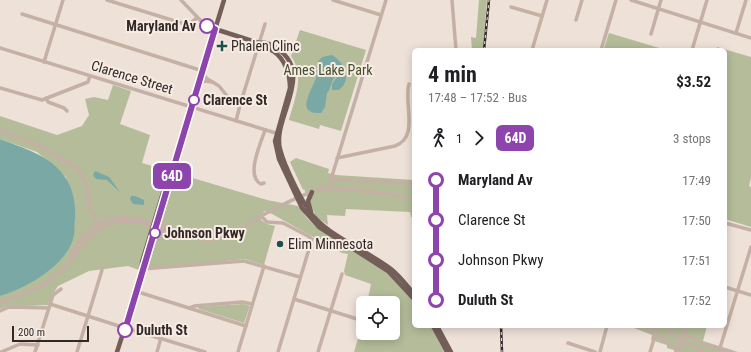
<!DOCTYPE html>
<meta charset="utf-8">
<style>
:root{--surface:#fff;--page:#f2f2f2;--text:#202124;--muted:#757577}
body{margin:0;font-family:"Roboto Condensed",sans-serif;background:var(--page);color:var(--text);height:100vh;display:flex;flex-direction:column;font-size:15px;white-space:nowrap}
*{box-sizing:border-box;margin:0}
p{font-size:13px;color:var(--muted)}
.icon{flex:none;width:22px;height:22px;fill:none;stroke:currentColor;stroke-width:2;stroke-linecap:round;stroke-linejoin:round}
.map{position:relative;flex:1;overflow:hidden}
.side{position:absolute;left:412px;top:48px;width:315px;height:280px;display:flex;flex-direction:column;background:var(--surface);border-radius:6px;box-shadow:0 2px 10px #0003}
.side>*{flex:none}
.badge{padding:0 8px;border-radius:6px;font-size:14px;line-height:26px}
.fabs{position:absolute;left:356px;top:296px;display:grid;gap:8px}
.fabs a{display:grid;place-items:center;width:44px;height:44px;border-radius:6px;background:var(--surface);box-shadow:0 2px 10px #0003;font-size:20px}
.scale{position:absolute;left:12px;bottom:10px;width:77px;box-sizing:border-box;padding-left:4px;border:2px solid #322826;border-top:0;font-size:11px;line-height:14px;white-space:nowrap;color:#322826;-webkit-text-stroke:3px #f7ece4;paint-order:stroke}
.map>.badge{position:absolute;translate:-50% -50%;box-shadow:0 0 0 2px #fff}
.legs{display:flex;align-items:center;gap:6px;height:44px;padding:0 16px;font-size:13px}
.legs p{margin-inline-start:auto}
.head{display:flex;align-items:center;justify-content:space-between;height:68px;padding:0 16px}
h1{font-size:22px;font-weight:700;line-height:30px}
ul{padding:0 16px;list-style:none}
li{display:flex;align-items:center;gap:14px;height:40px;font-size:15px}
li i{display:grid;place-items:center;width:6px;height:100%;margin:0 5px;background:currentColor}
li i::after{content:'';width:10px;height:10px;margin:-5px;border:3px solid;border-radius:50%;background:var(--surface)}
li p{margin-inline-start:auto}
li:first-child i{background:linear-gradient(#0000 50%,currentColor 0)}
li:last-child i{background:linear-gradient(currentColor 50%,#0000 0)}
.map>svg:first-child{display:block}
.green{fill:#b4bc9a}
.water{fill:#7aa9a5}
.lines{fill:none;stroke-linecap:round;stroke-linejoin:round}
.minor{stroke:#c5b0a5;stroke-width:3.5}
.major{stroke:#735e58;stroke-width:4.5}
.rail-casing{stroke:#322826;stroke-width:2.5}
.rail{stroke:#f7ece4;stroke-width:1;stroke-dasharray:3;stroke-linecap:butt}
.line-1-casing{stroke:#fff;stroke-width:9}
.line-1{stroke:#8e44ad;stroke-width:6}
.stop-1-dot{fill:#fff;stroke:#8e44ad;stroke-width:2}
.poi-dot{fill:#1f4f4d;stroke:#f7ece4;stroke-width:1.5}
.labels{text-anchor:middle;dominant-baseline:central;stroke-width:4;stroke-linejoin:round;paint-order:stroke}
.stop-label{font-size:14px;font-weight:bold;fill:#322826;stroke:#f7ece4;text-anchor:start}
.poi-label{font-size:14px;fill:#322826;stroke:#f7ece4;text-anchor:start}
.park-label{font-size:14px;fill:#454e2c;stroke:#f7ece4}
.street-label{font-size:14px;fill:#322826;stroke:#f7ece4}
</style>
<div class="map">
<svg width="751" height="352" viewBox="0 0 751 352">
<rect width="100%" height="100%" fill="#eee1d8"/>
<!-- green -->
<g class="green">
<path d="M479 0H487L483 50H472L471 37 476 38Z"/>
<path d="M300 30 366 50 341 131 320 125 319 129 289 120C295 98 305 76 291 56Z"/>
<path d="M609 33 666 50H609L604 48Z"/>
<path d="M717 47 751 57V178L749 186 751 187V227L725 219V50H716Z"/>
<path d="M113 85 131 91 120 124 150 135 142 163 267 200 298 206 307 218 316 227 388 273 414 302V326H431L444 352H354L363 322V333H393V303H367L371 284 345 275 344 271 348 254 342 253 272 214 264 211 261 220 267 224 275 226 264 265 245 259 139 270 128 266 89 271 58 286 54 292 48 305 5 307 0 309V296L29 283 50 270 66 253 74 236V228L69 188 66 177 37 152 0 139V116L57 135 82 126 89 115 85 99 94 97 108 100Z"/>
<path d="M296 158 329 169 328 173 336 175 414 180V217H411L410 212 346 209 345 216 327 215 328 225 316 217 304 189 303 190 290 162Z"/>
<path d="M243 304 250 306 244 323 199 309 198 307Z"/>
<path d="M629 326H707L703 341 738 352H674V350L667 348V345L651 340 652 335Z"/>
</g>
<!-- water -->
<g class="water">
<path d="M332 55C344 62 353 79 339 90H332V84L337 77 336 76C330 81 332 88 327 93L325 107 321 113C294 115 312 90 316 78 318 72 315 64 320 59 323 56 327 56 332 55Z"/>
<path d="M0 139C23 148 50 155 65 177 73 188 76 205 75 218 74 224 75 231 74 236 67 266 26 288 0 296Z"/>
<path d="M95 171 109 177 120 192 107 180 96 179 93 175Z"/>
<path d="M131 196H135L144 200V205L133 204 130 199Z"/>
</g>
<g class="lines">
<!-- minor -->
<g class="minor">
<path d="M107 0 188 25 197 18"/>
<path d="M181 0 203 23 215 29"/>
<path d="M333 0 381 15"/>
<path d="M452 0 456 50"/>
<path d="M631 0 751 38"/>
<path d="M511 7 542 16"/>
<path d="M22 14 203 71"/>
<path d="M576 20 582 0"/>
<path d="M736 33 746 0"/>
<path d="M651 34 661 0"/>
<path d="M0 48 279 134"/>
<path d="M532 50 547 0"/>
<path d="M601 50 616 0"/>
<path d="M692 50 707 0"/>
<path d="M44 62 63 0"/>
<path d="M203 72 206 78 219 86 232 102 240 105"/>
<path d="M199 83 205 81 212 82"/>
<path d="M0 88 42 100 88 82 90 76"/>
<path d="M46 98 48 102 64 108 67 111"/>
<path d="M236 121 240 105 265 24"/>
<path d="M0 130 44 148 78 169 86 184 90 209 99 226"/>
<path d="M337 158 395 146C420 137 403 102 409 84"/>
<path d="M331 179 414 184"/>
<path d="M264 183 261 184C245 176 261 143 265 130"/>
<path d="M328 189 386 0"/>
<path d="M261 216 267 222 283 223 308 236 312 239 278 352"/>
<path d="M725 223 751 230"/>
<path d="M72 254C113 175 177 253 235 231"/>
<path d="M142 269 244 261 300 277"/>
<path d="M725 287 751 295"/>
<path d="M135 291 246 326"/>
<path d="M294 299 357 319"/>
<path d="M0 303C19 295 42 289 57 275 76 259 83 235 108 225 143 211 177 242 212 239 233 238 246 225 263 215 278 207 302 194 318 190 335 186 398 194 414 200"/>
<path d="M50 304 122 327"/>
<path d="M189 308 194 306 242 302 252 304"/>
<path d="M0 311 9 307 49 308"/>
<path d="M646 326 680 352"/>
<path d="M663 326 679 339 704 352"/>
<path d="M126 328 205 352"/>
<path d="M684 333 703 344 731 352"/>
<path d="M568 343 595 352"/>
<path d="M720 348 751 247"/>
<path d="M1 352 20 344 38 345"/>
<path d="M35 352 53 295 61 289"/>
<path d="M77 352 102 270"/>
<path d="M157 352 161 338"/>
<path d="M238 352 264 266"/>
<path d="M318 352 342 274"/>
<path d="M600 352 607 326"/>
<path d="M650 352 658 326"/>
<path d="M678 352 686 326"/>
</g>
<!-- major -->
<g class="major">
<path d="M215 29 259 43C267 42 272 45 278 49 315 75 272 118 280 149 284 165 304 208 316 219 337 240 367 251 391 269 400 276 407 286 414 294"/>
<path d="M259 43C263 47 268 48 273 51 285 59 290 74 290 88L275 141 279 159 302 208 319 227 388 271 414 299"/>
<path d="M311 212 308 201 312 192"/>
<path d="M142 268V262L169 173 172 171"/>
<path d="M433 326 447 352"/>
<path d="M437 326 451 352"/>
<path d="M117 352 157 228 172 171 224 0"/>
</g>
<!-- rail casing -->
<g class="rail-casing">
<g id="rail">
<path d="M484 50 489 0"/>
<path d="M501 326 502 352"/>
</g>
</g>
<!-- rail -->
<use href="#rail" class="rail"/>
</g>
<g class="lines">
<!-- line-1 casing -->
<g class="line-1-casing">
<path id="line-1" d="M125 330 215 29 207 26"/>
</g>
<!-- line-1 -->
<use href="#line-1" class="line-1"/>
</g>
<!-- markers -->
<g class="stop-1-dot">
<circle cx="207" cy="26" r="7"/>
<circle cx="194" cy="100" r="5"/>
<circle cx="155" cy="233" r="5"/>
<circle cx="125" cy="330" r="7"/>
</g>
<g class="poi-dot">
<path d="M220 40h4v4h4v4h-4v4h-4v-4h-4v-4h4z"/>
<circle cx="280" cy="244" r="4"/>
</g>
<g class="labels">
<!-- stop labels -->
<g class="stop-label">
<text x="196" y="26" text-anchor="end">Maryland Av</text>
<text x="203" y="100">Clarence St</text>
<text x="164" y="233">Johnson Pkwy</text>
<text x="136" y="330">Duluth St</text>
</g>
<!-- poi labels -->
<g class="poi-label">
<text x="231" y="46">Phalen Clinc</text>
<text x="288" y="244">Elim Minnesota</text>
</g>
<!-- park labels -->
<g class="park-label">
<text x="328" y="70">Ames Lake Park</text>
</g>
<!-- street labels -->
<g class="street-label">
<text transform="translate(132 77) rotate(17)">Clarence Street</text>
</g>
</g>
</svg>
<div class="fabs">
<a><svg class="icon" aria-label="locate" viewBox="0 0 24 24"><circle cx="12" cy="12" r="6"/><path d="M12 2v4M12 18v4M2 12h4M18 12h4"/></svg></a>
</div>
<div class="scale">200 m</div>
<b class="badge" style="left:172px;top:176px;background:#8e44ad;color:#fff">64D</b>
<section class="side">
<div class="head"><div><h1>4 min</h1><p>17:48 – 17:52 · Bus</p></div><b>$3.52</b></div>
<div class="legs"><svg class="icon" aria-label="walk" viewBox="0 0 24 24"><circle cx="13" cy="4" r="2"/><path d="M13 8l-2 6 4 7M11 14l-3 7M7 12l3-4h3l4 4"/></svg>1<svg class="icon" aria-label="forward" viewBox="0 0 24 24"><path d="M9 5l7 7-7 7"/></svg><b class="badge" style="background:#8e44ad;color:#fff">64D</b><p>3 stops</p></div>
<ul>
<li><i style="color:#8e44ad"></i><b>Maryland Av</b><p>17:49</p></li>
<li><i style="color:#8e44ad"></i><span>Clarence St</span><p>17:50</p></li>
<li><i style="color:#8e44ad"></i><span>Johnson Pkwy</span><p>17:51</p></li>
<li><i style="color:#8e44ad"></i><b>Duluth St</b><p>17:52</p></li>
</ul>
</section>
</div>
